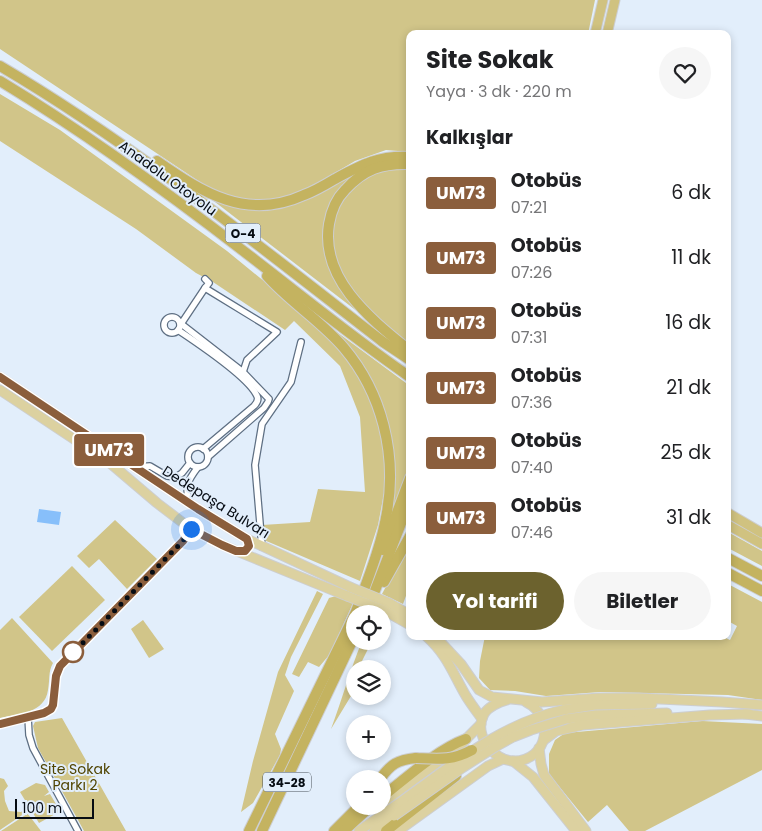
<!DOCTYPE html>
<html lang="tr">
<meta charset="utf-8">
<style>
:root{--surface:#fff;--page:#f6f6f6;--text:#202124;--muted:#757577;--accent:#6c622e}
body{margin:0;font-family:Poppins,sans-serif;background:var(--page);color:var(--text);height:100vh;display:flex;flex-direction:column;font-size:19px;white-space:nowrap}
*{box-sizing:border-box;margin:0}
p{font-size:16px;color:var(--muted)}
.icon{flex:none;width:28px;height:28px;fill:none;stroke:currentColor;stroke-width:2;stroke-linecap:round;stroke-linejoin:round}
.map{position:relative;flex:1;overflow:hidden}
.side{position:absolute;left:406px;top:30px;width:325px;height:610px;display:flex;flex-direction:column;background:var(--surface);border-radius:10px;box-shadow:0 2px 8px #0003}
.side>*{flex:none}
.badge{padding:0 10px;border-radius:4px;font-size:18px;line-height:32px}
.fabs{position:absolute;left:346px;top:605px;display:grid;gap:10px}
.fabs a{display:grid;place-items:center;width:45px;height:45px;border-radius:50%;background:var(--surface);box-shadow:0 2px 8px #0003;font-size:25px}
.scale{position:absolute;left:15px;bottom:12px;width:79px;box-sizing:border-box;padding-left:5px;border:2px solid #060c13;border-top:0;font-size:14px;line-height:18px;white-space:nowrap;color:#060c13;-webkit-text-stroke:4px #e2eefb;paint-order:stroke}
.you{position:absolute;width:25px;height:25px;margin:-12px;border:4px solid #fff;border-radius:50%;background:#1a73e8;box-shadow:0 0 0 8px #1a73e833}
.map>.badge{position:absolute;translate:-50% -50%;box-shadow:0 0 0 2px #fff}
h2{padding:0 20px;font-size:19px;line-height:45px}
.round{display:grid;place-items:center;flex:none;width:52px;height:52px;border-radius:26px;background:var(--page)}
.summary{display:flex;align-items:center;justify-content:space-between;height:85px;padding:0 20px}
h1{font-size:24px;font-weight:700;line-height:38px}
.cta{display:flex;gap:10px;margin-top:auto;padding:10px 20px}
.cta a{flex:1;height:58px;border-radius:30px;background:var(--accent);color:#fff;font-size:20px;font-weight:700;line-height:58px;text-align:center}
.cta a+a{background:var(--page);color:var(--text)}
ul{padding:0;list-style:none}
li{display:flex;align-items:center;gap:15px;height:65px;padding:0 20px}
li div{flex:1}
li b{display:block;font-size:19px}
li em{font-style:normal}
li .badge{min-width:55px;font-weight:700;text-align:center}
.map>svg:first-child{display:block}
.green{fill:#d1c589}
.water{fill:#87bffa}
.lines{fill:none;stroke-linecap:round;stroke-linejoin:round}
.minor-casing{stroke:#5e6f83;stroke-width:8}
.primary-casing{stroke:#cdced0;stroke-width:11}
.trunk-casing{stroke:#cdced0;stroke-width:11}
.motorway-casing{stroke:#cdced0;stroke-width:12}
.minor{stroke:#fff;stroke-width:5.5}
.primary{stroke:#dcd1a0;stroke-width:9}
.trunk{stroke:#d0c280;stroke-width:9}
.motorway{stroke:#c4b360;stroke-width:10}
.primary-bridge-casing{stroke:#cdced0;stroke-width:11;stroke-linecap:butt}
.motorway-bridge-casing{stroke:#cdced0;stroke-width:12;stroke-linecap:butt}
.primary-bridge{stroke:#dcd1a0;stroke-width:9}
.motorway-bridge{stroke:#c4b360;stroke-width:10}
.line-casing{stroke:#fff;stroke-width:11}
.line{stroke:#8b5e3c;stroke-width:8}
.walk{stroke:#060c13;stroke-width:5;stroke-dasharray:0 9}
.stop-dot{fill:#fff;stroke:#8b5e3c;stroke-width:2.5}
.labels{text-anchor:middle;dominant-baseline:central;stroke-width:4;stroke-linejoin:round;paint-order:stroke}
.shield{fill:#e2eefb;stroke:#485059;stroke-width:1}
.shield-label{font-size:12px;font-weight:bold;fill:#060c13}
.street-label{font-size:14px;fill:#060c13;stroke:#e2eefb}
.park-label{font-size:14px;fill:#504401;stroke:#e2eefb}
</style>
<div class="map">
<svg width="762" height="831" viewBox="0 0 762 831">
<rect width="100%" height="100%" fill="#e2eefb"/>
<!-- green -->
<g class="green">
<path d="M0 0H595L588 34H410V152L386 150 355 161 306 190 280 199 250 201 218 194 0 49Z"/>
<path d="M0 94 60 130 227 251 319 326 349 359 368 392 379 418 385 455V488L378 525 360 581 264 540 262 525 310 522 318 489 365 492 360 417 340 366 294 321 285 330 213 282 196 273 136 229 0 141Z"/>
<path d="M403 168 410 169V344C382 323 351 298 338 263H337C327 228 336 191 372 174 382 170 392 169 403 168Z"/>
<path d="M359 170 342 188 325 244 362 315 202 192 259 208Z"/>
<path d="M330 327 410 386V465L385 538 386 423Z"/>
<path d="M115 520 157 559 127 589 99 559 89 568 77 556Z"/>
<path d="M728 532 762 551V566L728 548Z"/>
<path d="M410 541V585L403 604 382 594Z"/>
<path d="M72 566 105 600 52 651 19 617Z"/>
<path d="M728 584 762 602V700L728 695 600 692 546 696 515 691 490 690 479 678 480 661 485 636H722L730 640 737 626 728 621Z"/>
<path d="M317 591 323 594 291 657 285 675 294 691 275 734 281 749 280 755 253 803 241 812 253 761 278 672Z"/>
<path d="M336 596 353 603 330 654 319 667 308 662 299 677 292 674 329 598Z"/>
<path d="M12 618 53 663C48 672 50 680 48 690 45 713 18 714 0 718V630Z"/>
<path d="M143 620 164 649 149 658 131 629Z"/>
<path d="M362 641H372L358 669H355L351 696 331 729C342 700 350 670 362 641Z"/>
<path d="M62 718 126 831H84L78 820 38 748 33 726 35 722Z"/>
<path d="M702 721 762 724V770L645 831H629L607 805 588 822 549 774V754L555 740 565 733Z"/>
<path d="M0 778 4 779 8 786 4 791 5 801 9 811 21 812 27 807 28 811 0 830Z"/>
<path d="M36 783 45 785 49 792 44 796 50 794 59 809V812L39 823 20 792Z"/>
<path d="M28 814 41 831H1L27 814Z"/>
</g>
<!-- water -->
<path class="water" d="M39 509 61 512 59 525 37 522Z"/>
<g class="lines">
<!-- minor casing -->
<g class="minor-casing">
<g id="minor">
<path d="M205 279 209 283 205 288 277 332 247 360 243 372"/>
<circle cx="172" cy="325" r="8"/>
<path d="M180 323 243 372 269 399 268 402 264 408 208 457"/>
<path d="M181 324 205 288"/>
<path d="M178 330C196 342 249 377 257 396 259 400 257 403 254 406L203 449"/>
<circle cx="198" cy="457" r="10"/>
<path d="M136 467 150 466 167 476 176 477 182 473 190 463"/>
<path d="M191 504C183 488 188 480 198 467"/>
<path d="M262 547 255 465 262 424 291 382 301 342"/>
<path d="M28 717 29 735 33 748 78 831"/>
<path d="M0 724 45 713 51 709 53 705 56 677 60 666 183 541 191 529"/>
</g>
</g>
<!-- primary casing -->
<g class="primary-casing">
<g id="primary">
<path d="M0 377 198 509 247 539 350 587"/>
<path d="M0 390 110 463 157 503 191 529 222 545 347 596"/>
<path d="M389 603 410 615"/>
<path d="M385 611 410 625"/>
<path d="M426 636C448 656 452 672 466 696 471 704 477 712 482 719"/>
<path d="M435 636 461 664 479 690 492 697 542 702 600 698H639L722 702 762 705"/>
<path d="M507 700C499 702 488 707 484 714 473 734 493 761 514 761 548 761 556 717 526 702"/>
<path d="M563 710 595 705 652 704"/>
<path d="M745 714 762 716"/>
<path d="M566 719 596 715 667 713"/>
<path d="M544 740 556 731 583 725 710 715 749 714"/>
<path d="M539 748 541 764 544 775 586 831"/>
<path d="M513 761 533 777 576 831"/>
<path d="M382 805 400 790 457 748 481 724"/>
<path d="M359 831 389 810"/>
<path d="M374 831 394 816"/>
<path d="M398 831 488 766 503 759"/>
</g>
</g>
<!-- trunk casing -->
<g class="trunk-casing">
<g id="trunk">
<path d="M595 34 603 0"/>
<path d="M607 34 615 0"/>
<path d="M728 513 762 533"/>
<path d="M728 525 762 544"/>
</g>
</g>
<!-- motorway casing -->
<g class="motorway-casing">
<g id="motorway">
<path d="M0 66C136 146 259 246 383 342L410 360"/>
<path d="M0 81C86 133 167 192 246 253 301 295 353 338 410 377"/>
<path d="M157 161C203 193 247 221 304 195 315 191 325 185 335 179 361 165 379 155 410 157"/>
<path d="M410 164C382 163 364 169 345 190 336 199 331 212 329 224 320 280 372 320 410 351"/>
<path d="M267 276C290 302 321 321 344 348 382 393 397 454 387 512 381 548 366 583 354 617"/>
<path d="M383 550 410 478"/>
<path d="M728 558 762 576"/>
<path d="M728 573 762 591"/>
<path d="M384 582 410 536"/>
<path d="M366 614 410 500"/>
<path d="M380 779C391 764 397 760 416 758"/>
<path d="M382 797C406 778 438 749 466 739"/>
<path d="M249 831 355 614"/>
<path d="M262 831 355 635"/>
<path d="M334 831 359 806"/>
<path d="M344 831 371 806"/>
<path d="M386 831 456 776"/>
</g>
</g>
<!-- minor -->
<use href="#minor" class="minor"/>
<!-- primary -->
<use href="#primary" class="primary"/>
<!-- trunk -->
<use href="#trunk" class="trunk"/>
<!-- motorway -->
<use href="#motorway" class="motorway"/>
<!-- primary-bridge casing -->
<g class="primary-bridge-casing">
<g id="primary-bridge">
<path d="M350 587 389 603"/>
<path d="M347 596 385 611"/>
<path d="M389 810C445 772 495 725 563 710"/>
<path d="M394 816 462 768 495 747 513 737 531 730 566 719"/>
</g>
</g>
<!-- motorway-bridge casing -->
<g class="motorway-bridge-casing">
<path id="motorway-bridge" d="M416 758C438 759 452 761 472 750"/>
</g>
<!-- primary-bridge -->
<use href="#primary-bridge" class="primary-bridge"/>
<!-- motorway-bridge -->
<use href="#motorway-bridge" class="motorway-bridge"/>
</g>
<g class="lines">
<!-- line casing -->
<g class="line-casing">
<path id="line" d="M0 377 198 509 247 539 249 546 245 551H236L222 545 191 529 183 541 60 666 56 676 53 705 51 709 44 713 0 724"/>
</g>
<!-- line -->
<use href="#line" class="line"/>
<!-- walk -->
<path class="walk" d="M73 652 72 654 183 541 191 529"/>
</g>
<!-- markers -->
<circle class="stop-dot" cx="73" cy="652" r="10"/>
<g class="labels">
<!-- shield labels -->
<g class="shield">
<rect x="225.5" y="223.5" width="35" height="19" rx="4"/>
<rect x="263" y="772.5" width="48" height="19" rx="4"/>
</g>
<g class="shield-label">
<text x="243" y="233">O-4</text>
<text x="287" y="782">34-28</text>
</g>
<!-- street labels -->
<g class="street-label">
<text transform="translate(168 178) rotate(36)">Anadolu Otoyolu</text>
<text transform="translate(216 502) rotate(32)">Dedepaşa Bulvarı</text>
</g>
<!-- park labels -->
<g class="park-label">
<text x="75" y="769">Site Sokak<tspan x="75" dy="16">Parkı 2</tspan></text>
</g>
</g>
</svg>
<div class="fabs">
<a><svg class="icon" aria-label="locate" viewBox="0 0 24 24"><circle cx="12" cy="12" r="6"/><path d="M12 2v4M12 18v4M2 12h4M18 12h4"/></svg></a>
<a><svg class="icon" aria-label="layers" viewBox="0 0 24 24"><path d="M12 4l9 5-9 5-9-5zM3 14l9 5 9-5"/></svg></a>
<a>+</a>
<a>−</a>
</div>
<div class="scale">100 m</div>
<div class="you" style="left:191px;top:529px"></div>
<b class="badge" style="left:109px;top:450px;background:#8b5e3c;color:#fff">UM73</b>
<section class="side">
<div class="summary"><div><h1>Site Sokak</h1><p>Yaya · 3 dk · 220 m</p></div><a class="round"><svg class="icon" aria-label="heart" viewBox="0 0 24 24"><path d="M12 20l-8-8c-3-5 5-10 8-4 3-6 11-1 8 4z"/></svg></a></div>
<h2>Kalkışlar</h2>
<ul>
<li><span class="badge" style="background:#8b5e3c;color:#fff">UM73</span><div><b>Otobüs</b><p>07:21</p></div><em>6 dk</em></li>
<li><span class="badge" style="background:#8b5e3c;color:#fff">UM73</span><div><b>Otobüs</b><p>07:26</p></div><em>11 dk</em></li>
<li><span class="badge" style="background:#8b5e3c;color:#fff">UM73</span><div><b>Otobüs</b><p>07:31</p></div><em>16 dk</em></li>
<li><span class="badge" style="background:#8b5e3c;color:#fff">UM73</span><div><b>Otobüs</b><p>07:36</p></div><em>21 dk</em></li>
<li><span class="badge" style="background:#8b5e3c;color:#fff">UM73</span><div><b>Otobüs</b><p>07:40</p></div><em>25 dk</em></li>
<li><span class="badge" style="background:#8b5e3c;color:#fff">UM73</span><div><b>Otobüs</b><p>07:46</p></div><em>31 dk</em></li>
</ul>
<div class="cta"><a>Yol tarifi</a><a>Biletler</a></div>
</section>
</div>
